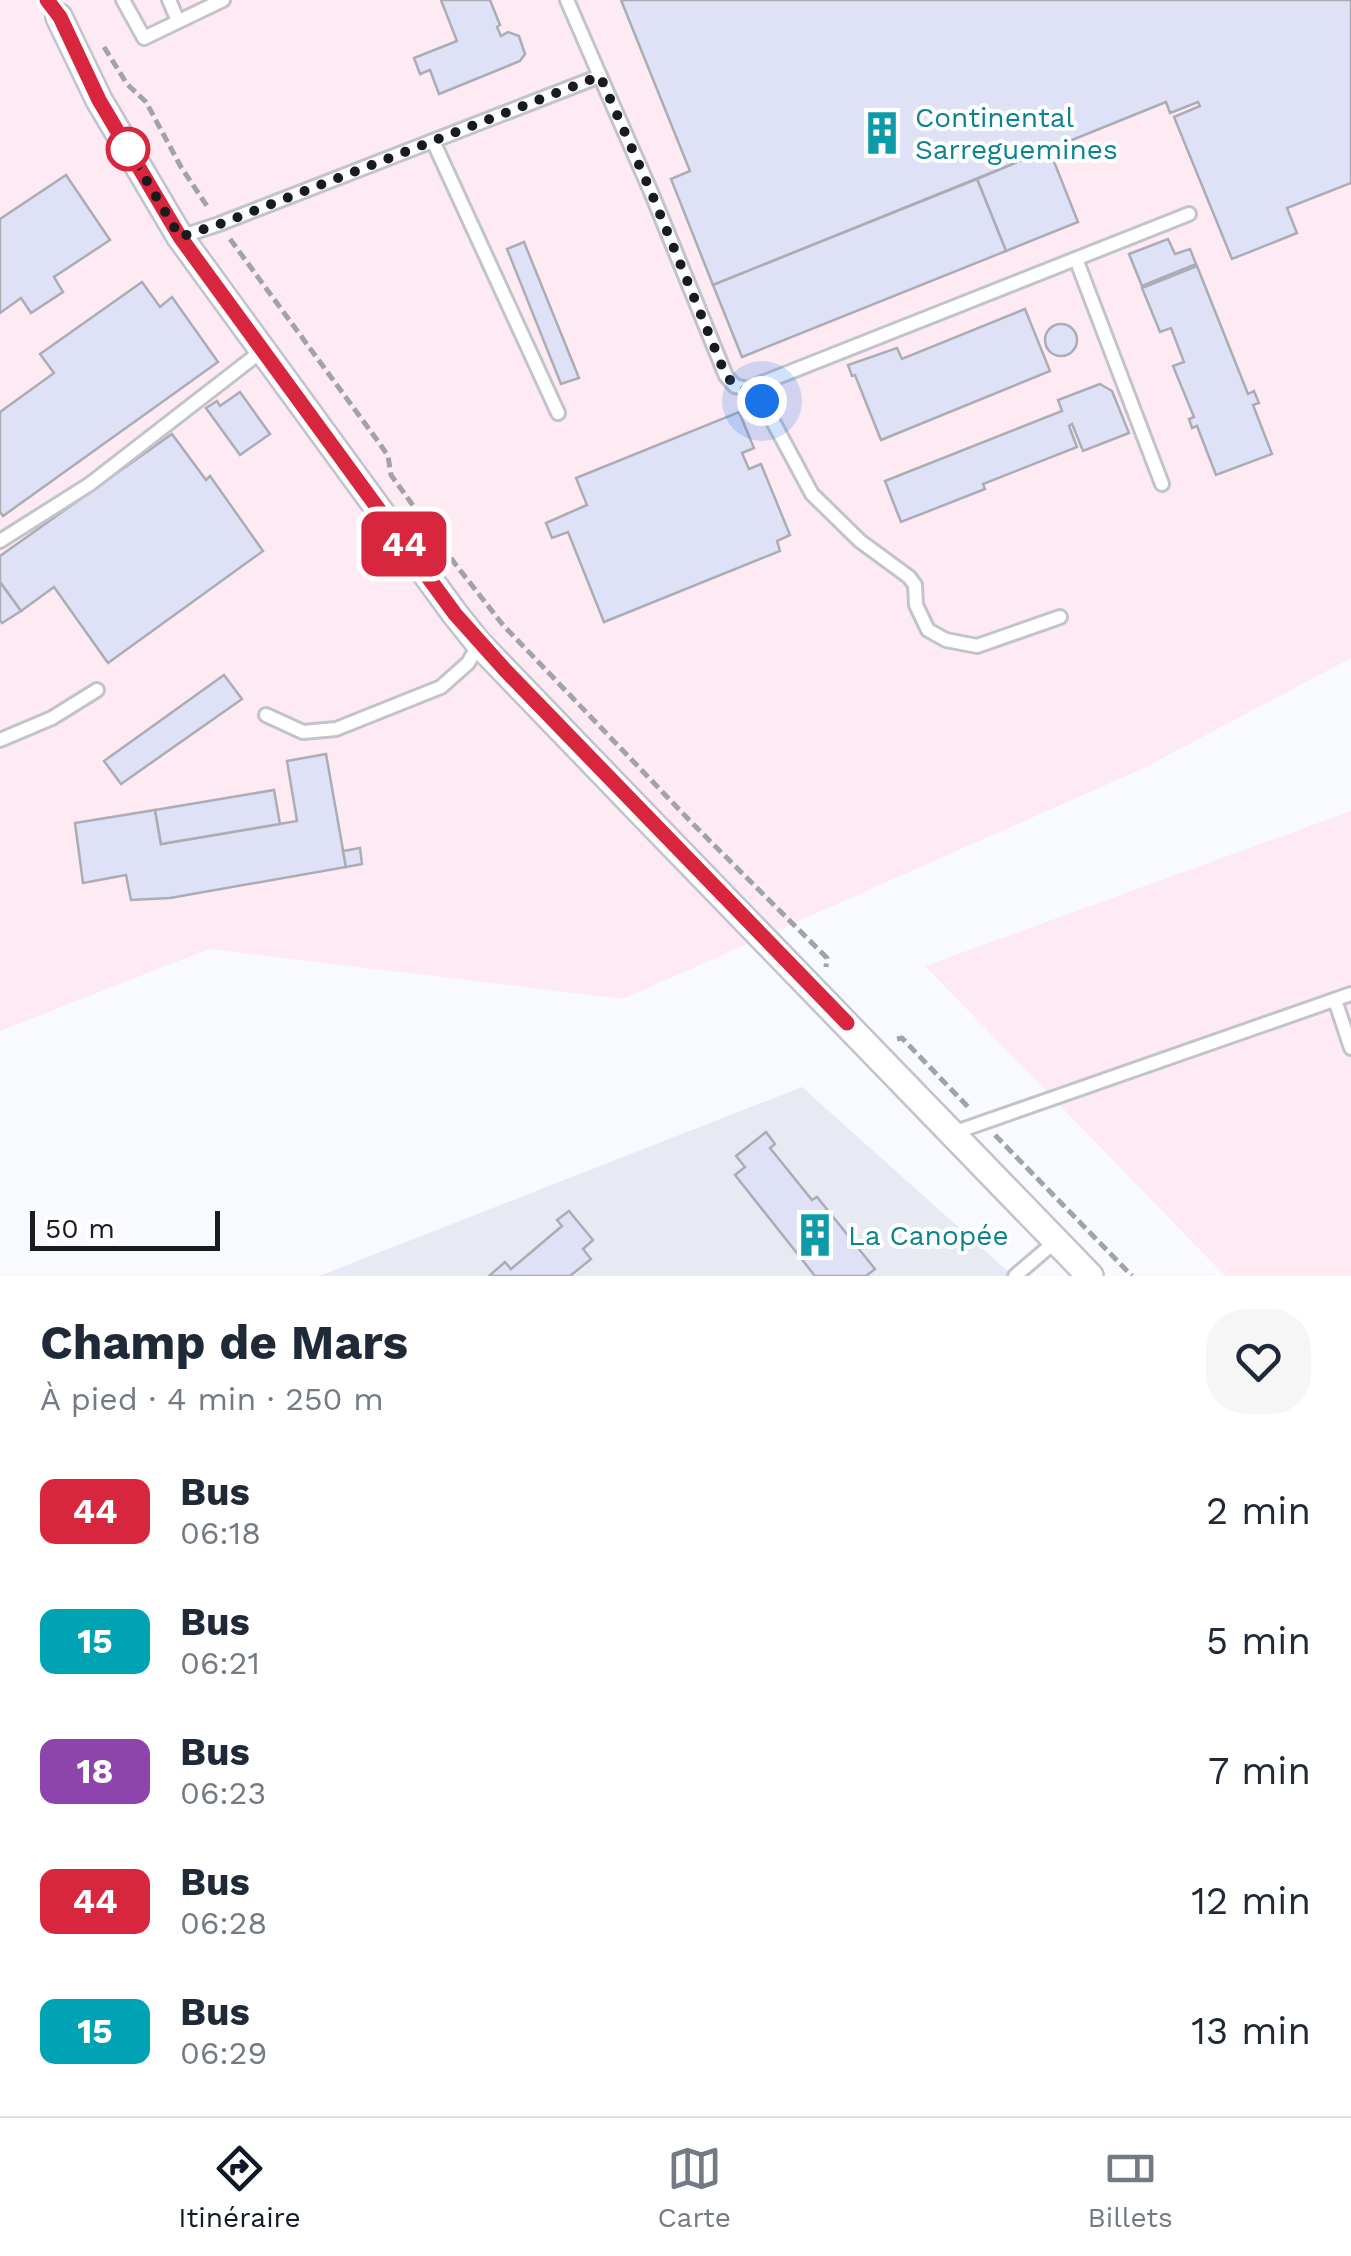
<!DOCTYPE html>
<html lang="fr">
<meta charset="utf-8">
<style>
:root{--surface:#fff;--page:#f6f6f7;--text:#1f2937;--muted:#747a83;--line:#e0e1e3;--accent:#111827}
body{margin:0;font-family:"Work Sans",sans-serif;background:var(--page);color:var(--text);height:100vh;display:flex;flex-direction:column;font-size:38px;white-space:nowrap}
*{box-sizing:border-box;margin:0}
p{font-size:32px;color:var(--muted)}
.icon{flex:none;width:55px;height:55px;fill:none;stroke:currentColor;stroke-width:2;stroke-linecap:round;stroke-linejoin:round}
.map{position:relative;height:1276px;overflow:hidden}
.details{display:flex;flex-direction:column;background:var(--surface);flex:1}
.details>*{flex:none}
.badge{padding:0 20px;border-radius:15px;font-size:35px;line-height:65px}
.scale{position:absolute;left:30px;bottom:25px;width:190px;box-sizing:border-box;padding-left:10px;border:5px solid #1a1b1e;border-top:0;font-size:28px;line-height:35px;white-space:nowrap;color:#1a1b1e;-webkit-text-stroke:8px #fff;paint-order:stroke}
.you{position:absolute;width:50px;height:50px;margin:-25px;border:8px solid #fff;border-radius:50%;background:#1a73e8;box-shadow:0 0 0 15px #1a73e833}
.map>.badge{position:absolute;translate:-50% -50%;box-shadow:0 0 0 5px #fff}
.round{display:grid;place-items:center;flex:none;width:105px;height:105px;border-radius:40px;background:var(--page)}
.head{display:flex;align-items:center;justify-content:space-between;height:170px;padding:0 40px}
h1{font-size:48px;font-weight:700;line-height:75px}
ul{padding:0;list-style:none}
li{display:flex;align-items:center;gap:30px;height:130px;padding:0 40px}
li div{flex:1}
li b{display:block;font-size:38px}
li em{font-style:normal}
li .badge{min-width:110px;font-weight:700;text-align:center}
.menu{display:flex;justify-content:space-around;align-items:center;height:140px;border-top:2px solid var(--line);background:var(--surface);font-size:28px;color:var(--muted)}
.menu a{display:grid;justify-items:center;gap:5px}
.menu .current{color:var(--accent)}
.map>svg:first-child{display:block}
.built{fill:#e8eaf3}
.industrial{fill:#feeaf3}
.building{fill:#dfe2f6;stroke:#abacb4;stroke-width:2.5}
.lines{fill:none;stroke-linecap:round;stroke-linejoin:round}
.lane-casing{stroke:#c2c3cb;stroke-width:18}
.street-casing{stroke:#c2c3cb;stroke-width:30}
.path{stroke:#a2a3a7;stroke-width:5;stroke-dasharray:10 5;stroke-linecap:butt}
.lane{stroke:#fff;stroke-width:12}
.street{stroke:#fff;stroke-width:25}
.line-casing{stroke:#fff;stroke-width:22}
.line{stroke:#d7263d;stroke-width:15}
.walk{stroke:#1a1b1e;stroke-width:10;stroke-dasharray:0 18}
.stop-dot{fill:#fff;stroke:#d7263d;stroke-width:5}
.labels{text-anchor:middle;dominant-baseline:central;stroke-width:8;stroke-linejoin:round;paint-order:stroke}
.culture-label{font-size:28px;fill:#0d838f;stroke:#fff;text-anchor:start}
</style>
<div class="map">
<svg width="1351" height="1276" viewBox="0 0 1351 1276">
<rect width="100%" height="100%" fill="#f9faff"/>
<!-- built -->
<path class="built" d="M802 1087 1013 1276H319Z"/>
<!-- industrial -->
<g class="industrial">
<path d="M0 0H1351V658L1144 768 623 999 209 949 0 1031Z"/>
<path d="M1351 811V1276H1225L925 966Z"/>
</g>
<!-- building -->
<g class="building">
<path d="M441 0H490L500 25 497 27 501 36 508 32 519 36 525 54 520 61 439 94 430 70 420 74 414 58 457 41Z"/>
<path d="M621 0H1351V183L1287 208 1297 233 1232 259 1174 117 1200 106 1198 102 1170 113 1166 102 713 285 671 179 690 171Z"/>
<path d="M1049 149 1078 222 1006 251 977 179Z"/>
<path d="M66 175 110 240 54 277 63 292 31 313 21 298 0 313V219Z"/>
<path d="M977 179 1006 251 742 357 713 285Z"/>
<path d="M1168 239 1175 254 1190 249 1196 264 1142 286 1129 254Z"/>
<path d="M524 242 579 378 561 384 507 249Z"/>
<path d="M1197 266 1248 394 1254 391 1259 403 1253 405 1272 454 1216 475 1197 426 1192 428 1189 419 1194 417 1173 366 1184 362 1171 328 1160 332 1142 288Z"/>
<path d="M142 282 160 307 172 297 218 362 3 516 0 512V412L54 373 40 354Z"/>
<path d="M1025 309 1050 371 881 440 855 375 852 376 848 365 897 348 902 359Z"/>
<circle cx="1061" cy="340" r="16"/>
<path d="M1100 384 1112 391 1129 433 1083 451 1072 424 1069 426 1077 447 983 484 985 489 901 522 885 481 1062 411 1058 400Z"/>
<path d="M240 392 270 434 240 455 206 408 217 401 220 406Z"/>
<path d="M739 412 754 448 742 453 749 469 761 464 790 535 777 541 780 551 604 622 568 532 552 538 546 523 587 505 576 478Z"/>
<path d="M172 434 206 480 210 476 263 551 108 663 54 587 21 611 0 582V556Z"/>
<path d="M0 582 21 611 2 623 0 620Z"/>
<path d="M224 675 242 699 121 784 104 761Z"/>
<path d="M326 754 346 867 170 898 131 900 126 875 83 883 75 823 155 810 161 844 297 821 287 761Z"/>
<path d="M274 790 280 824 161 844 155 810Z"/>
<path d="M360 848 362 864 346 867 343 851Z"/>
<path d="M766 1132 775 1144 770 1148 812 1200 817 1197 875 1269 866 1276H815L735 1175 745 1167 736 1156Z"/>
<path d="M569 1211 593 1240 583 1249 591 1259 570 1276H489L505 1262 511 1269 523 1259 562 1226 557 1220Z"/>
</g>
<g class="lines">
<!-- lane casing -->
<g class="lane-casing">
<g id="lane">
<path d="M123 0 144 38 223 0"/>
<path d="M169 0 178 21"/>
<path d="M600 76 651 192 726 376 735 386 747 389 1189 214"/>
<path d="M433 141 558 413"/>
<path d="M180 237 219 224 600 76 567 0"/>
<path d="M1076 259 1162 484"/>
<path d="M747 389 762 401 812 494 860 541 909 577 915 585 916 605 928 630 946 640 977 646 1060 617"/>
<path d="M0 541 90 484 263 350"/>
<path d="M266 715 303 732 336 729 441 687 468 663 479 644"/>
<path d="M0 740 52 718 97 690"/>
<path d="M1335 1000 1351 1048"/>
<path d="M953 1133 1351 994"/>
<path d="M1015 1276 1056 1241"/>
</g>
</g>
<!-- street casing -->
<g class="street-casing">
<path id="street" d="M59 17 99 100 180 237 455 614 479 644 636 807 1090 1276"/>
</g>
<!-- path -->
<g class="path">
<path d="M104 47 127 84 146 102 181 167 209 209"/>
<path d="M230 239 380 444 388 456 391 475 456 565 503 625 693 824 827 958 826 967"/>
<path d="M897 1039 902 1038 970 1109"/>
<path d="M995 1135 1132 1276"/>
</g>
<!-- lane -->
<use href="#lane" class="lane"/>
<!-- street -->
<use href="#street" class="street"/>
</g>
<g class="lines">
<!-- line casing -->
<g class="line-casing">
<path id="line" d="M47 0 60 17 99 100 180 237 455 614 506 671 847 1023"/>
</g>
<!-- line -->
<use href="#line" class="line"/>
<!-- walk -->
<path class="walk" d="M128 149 119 134 180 237 220 224 600 76 651 192 726 376C736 387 750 392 762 401"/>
</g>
<!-- icons -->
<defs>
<g id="building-bare" transform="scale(3.45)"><path d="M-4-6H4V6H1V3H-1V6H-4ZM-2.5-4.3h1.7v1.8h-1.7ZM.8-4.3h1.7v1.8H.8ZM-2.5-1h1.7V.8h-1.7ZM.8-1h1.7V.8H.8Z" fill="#0f9aa8" stroke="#fff" stroke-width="2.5" paint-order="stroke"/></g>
</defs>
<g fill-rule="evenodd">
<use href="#building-bare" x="882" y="133"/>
<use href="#building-bare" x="815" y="1235"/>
</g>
<!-- markers -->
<circle class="stop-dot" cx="128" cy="149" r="20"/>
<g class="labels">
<!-- culture labels -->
<g class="culture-label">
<text x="915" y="117">Continental<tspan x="915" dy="32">Sarreguemines</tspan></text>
<text x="848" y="1235">La Canopée</text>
</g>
</g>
</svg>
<div class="scale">50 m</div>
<div class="you" style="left:762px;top:401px"></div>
<b class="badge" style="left:404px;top:544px;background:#d7263d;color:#fff">44</b>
</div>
<section class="details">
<div class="head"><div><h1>Champ de Mars</h1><p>À pied · 4 min · 250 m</p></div><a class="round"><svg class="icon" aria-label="heart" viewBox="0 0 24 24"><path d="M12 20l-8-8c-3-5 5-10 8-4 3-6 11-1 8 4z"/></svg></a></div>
<ul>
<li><span class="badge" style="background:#d7263d;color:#fff">44</span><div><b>Bus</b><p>06:18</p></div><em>2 min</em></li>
<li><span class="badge" style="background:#00a3b4;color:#fff">15</span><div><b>Bus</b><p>06:21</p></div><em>5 min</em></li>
<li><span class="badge" style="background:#8e44ad;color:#fff">18</span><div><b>Bus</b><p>06:23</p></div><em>7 min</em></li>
<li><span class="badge" style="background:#d7263d;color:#fff">44</span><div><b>Bus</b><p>06:28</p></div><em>12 min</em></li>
<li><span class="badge" style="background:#00a3b4;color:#fff">15</span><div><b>Bus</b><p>06:29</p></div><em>13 min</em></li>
</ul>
</section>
<nav class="menu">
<a class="current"><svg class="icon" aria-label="directions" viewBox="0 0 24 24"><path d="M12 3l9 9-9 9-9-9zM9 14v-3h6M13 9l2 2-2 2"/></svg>Itinéraire</a>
<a><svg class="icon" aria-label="map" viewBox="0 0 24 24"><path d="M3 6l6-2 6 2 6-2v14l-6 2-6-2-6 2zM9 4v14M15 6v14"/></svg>Carte</a>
<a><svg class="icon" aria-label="tickets" viewBox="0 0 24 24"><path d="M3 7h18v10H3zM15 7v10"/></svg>Billets</a>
</nav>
